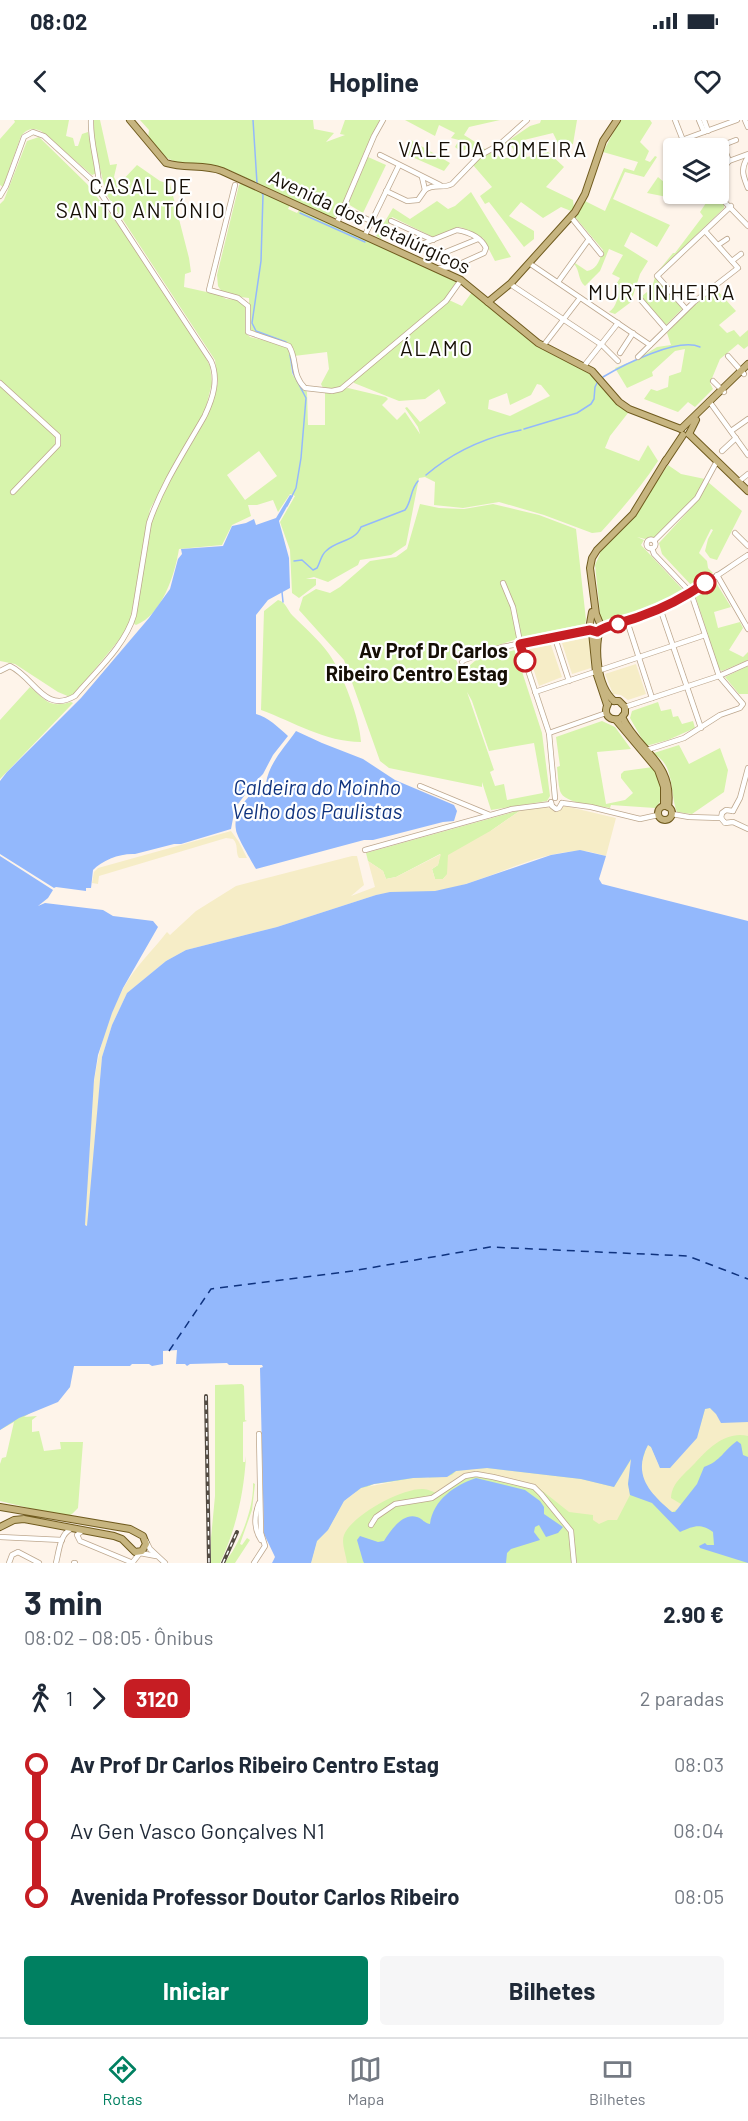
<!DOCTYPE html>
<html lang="pt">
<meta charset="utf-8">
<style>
:root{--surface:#fff;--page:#f6f6f7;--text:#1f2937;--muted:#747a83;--line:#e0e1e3;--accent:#008061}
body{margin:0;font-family:Barlow,sans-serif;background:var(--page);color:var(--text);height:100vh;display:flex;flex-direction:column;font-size:22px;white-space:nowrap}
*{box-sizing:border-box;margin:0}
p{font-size:20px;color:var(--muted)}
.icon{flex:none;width:33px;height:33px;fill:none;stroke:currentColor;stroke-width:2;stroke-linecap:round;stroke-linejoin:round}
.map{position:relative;height:1443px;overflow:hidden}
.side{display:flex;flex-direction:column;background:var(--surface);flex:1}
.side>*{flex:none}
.badge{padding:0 12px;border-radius:9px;font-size:21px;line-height:39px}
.controls{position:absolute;left:663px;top:18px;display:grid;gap:12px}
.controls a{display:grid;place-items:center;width:66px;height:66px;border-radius:6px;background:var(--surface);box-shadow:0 2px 4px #0004;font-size:30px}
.map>.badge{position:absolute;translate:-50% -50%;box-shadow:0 0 0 3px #fff}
.legs{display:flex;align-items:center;gap:9px;height:66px;padding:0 24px;font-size:20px}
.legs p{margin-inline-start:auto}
.overview{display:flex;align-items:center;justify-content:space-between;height:102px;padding:0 24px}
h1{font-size:33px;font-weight:700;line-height:45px}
.button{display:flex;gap:12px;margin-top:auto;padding:12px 24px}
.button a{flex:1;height:69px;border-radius:6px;background:var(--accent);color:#fff;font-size:24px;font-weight:700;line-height:69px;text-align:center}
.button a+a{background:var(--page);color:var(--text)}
ul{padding:0 24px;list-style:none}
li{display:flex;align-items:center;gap:21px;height:66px;font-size:22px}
li i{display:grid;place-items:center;width:9px;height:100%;margin:0 8px;background:currentColor}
li i::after{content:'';width:15px;height:15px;margin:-8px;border:4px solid;border-radius:50%;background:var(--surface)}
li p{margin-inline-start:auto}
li:first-child i{background:linear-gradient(#0000 50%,currentColor 0)}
li:last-child i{background:linear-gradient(currentColor 50%,#0000 0)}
.status{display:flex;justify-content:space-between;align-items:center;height:42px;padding:0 30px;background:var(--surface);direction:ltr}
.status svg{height:16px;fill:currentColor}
header{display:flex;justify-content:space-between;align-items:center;height:78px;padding:0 24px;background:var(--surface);font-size:27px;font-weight:700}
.dock{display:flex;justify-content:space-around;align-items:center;height:84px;border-top:2px solid var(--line);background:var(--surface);font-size:16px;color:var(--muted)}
.dock a{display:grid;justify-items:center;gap:3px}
.dock .active{color:var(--accent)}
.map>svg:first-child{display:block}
.green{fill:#d7f4ac;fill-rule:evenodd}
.sand{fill:#f6edc7}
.water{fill:#93b8fc}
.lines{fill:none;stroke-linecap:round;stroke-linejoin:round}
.stream{stroke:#93b8fc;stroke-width:1.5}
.ferry{stroke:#0f337f;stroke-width:1.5;stroke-dasharray:8 6;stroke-linecap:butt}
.minor-casing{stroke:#bda78e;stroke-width:6}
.major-casing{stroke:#705b1e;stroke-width:8}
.minor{stroke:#fff;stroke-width:4.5}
.major{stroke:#c7b580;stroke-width:6}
.rail-casing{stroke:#534b42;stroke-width:4}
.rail{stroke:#fff;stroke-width:1.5;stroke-dasharray:4.5;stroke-linecap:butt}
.line-1-casing{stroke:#fff;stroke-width:14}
.line-1{stroke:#c61d23;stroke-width:9}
.stop-1-dot{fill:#fff;stroke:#c61d23;stroke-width:3}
.labels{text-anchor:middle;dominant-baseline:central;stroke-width:4.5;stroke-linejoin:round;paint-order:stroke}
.street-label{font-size:20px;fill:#150e05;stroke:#fff}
.stop-label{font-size:20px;font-weight:bold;fill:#150e05;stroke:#fff;text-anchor:end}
.neighbourhood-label{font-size:21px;letter-spacing:1.5px;fill:#150e05;stroke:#fff}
.water-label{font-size:21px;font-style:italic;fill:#0f337f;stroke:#fff}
</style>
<div class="status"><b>08:02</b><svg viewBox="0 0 49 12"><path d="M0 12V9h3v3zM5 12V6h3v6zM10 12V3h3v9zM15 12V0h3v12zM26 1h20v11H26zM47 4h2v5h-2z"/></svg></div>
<header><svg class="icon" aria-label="back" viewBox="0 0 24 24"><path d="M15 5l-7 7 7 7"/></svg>Hopline<svg class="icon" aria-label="heart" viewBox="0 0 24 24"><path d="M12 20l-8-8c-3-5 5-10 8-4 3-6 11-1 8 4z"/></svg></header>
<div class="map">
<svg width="748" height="1443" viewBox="0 0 748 1443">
<rect width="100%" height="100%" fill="#fef4ea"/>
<!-- green -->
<g class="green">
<path d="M14 0H69L66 16 73 18 75 26H78L82 14 88 12 97 53 92 55 41 11C32 7 27 9 21 16L3 67 0 65V19L15 2Z"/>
<path d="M94 0H100L110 45 117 44 114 57 118 65 137 45 160 61 170 64 189 138 191 152 185 154 184 167 220 175 226 179 239 180 246 186V213L250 217 284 225 289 228 292 254 307 272 308 305H325V273L348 268 386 277 388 279 382 285 397 300 405 292 420 314 418 307 405 288 407 287 420 302 446 283 439 269 425 279 399 281 354 263 353 261 449 180 462 186 472 172 514 205 516 210 591 253 617 283 628 293 610 316 605 328 639 341 648 325 658 341C641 367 622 389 601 412L592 413 544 395 499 382 463 388 434 385 435 362 425 357 419 358 406 425 391 435 360 440 358 445 328 462 314 457 306 459H316V465L299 478 292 473 290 430 280 402 295 376 290 374 278 392 273 380 257 385H248L251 396 232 405 222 425 179 429C175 454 162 495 136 505L133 503 151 404 158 383 171 358 206 299 218 263 215 240 106 74 93 18ZM537 264 541 265 550 276 510 296 488 289 489 280 507 273 510 285 531 275ZM259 331 277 356 245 380 227 355Z"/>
<path d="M140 0H313L314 9 334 13 326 22 345 15 340 14 345 0H380L365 30 338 96 333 98 227 49 210 45 178 43 167 38 148 18 149 10Z"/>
<path d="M405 0H500L469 7 464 15C479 23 497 43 517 37L512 27 505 28 502 25 530 6 540 3 541 0H577L573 24 560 27 553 13 524 20 527 37 548 32 564 47 546 67 573 80 574 89 571 91 561 87 543 98 521 82 509 96 534 111V119L524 127 489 82 485 84 480 76 492 67 473 45 479 38 470 27 461 32 455 27 459 20 451 18 455 13 439 5 435 16Z"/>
<path d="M620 0H650L652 3 640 22 649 31 645 40 650 42 655 36 657 37 644 57 625 52 613 79 670 105 657 127 631 112 624 126 648 141 640 154 631 182 615 194 609 192C617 187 618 176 619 168L615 166 620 158 612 154 623 135 609 129 600 151 585 166C578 161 580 150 574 144L575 143 587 151C597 150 600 139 603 130L575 97 585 81 605 91 624 48 634 51 638 42 603 32Z"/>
<path d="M39 17 87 64 120 107 196 220 210 246 212 263 205 291 150 389 130 501 123 515 76 572 70 577 58 572 15 544 0 541V84L4 80 27 21Z"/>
<path d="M411 20 450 43 444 51 403 33Z"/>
<path d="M368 37 386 45 363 93 348 84Z"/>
<path d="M673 56 674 74H681L677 79 647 73 658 57 665 63Z"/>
<path d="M242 63 290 85 288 89 297 93 300 89 457 161 444 180 339 268 333 270 323 268 321 264 329 249 327 232 294 236 291 225 250 211 249 178 224 175 218 166 217 155 239 65Z"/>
<path d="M471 72 511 137 495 141 483 118 463 108 458 107 433 117 392 97 381 119 376 116 393 88 410 99 437 81 448 89 455 86Z"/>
<path d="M712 74 724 84V88L655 155 673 133H675L703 96 700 92Z"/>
<path d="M655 157 683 188 666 205 643 181 642 176 652 168Z"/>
<path d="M715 168 736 191 719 205 727 213 734 210 740 217 748 210V226L744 229 738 224 720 239 710 263 713 269 695 287 688 282 678 292 644 279 651 269 657 271 668 267 669 256 681 252 685 229 675 231 652 252 653 256 627 268 615 248 638 239 657 227 671 225 667 213 689 190Z"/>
<path d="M668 345 681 354 705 359 699 374 655 418 650 417 645 419 637 417 644 420 641 425 684 471 655 487 603 502 598 493 600 492 595 445 600 434 599 432 634 395Z"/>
<path d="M708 362 742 391 717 440 710 438 705 431 708 419 713 410 711 409 699 433 707 441 708 448 713 453 693 467 662 434 659 423 693 386Z"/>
<path d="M420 384 439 388 464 389 493 384 539 395 576 409 586 500 585 504 526 516 456 539 461 553 476 540 515 530 542 613 550 676 547 681 491 690 482 662V667L389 648 380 641 344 540 299 490 303 477 316 469 330 473 340 467 370 441 396 437 407 429ZM467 572 472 581 489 631 534 623 543 673 507 680 504 664 495 666 490 652 494 650Z"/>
<path d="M715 461 731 487 714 492 718 508 740 502 743 508 729 530 743 537 748 532V540L722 551 719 549 695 475Z"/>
<path d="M278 480C286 482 287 490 293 496 305 508 319 520 329 534 342 552 360 599 361 622 325 622 294 602 261 590L264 491Z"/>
<path d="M748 546V574H739L725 557Z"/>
<path d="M30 567C47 581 48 588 71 582L73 583 0 659V600Z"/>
<path d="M658 582 661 591 671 589 673 597 678 596 682 604 693 601 695 608 668 620 646 626 630 598 632 591Z"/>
<path d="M602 601 615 607 631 629 597 632 606 684 625 680 633 673 621 658V654L624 651 653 647C660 660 668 677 655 688L611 685 610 688C598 686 564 684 560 671 558 664 558 655 557 647L560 646 556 617Z"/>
<path d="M679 625 689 644 720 628 728 650 724 672 692 694 677 692C670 675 675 645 655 635L654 633Z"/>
<path d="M521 690 492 710 443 759H435L432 749 438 745 440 734 396 757 386 759 383 751 368 741 366 733Z"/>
<path d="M641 1248 649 1251 651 1254 665 1251 678 1254 692 1253 722 1260 743 1268 748 1274V1443H328L329 1438 323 1433 321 1426 338 1401 358 1391 373 1377 395 1367 426 1362 429 1357 374 1364 352 1374 344 1381 328 1410 317 1421 311 1443H308L318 1410 325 1401 311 1372C330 1363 339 1338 364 1338 370 1339 372 1342 378 1343L403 1333 425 1329 455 1318H482L517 1308 539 1307 601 1287 619 1270 631 1264 633 1260 632 1257ZM648 1325 651 1327 659 1345 649 1367 641 1349Z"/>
<path d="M71 1249 70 1267 24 1297 37 1296 32 1300V1312L39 1311 44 1331 61 1329 60 1322H83L78 1388 72 1394 66 1397 0 1381V1344L2 1338 6 1337 14 1302 0 1310V1301Z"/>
<path d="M242 1264 244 1266 245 1300 247 1301 243 1302V1342H245L246 1336C244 1373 236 1409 220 1443H211V1418L215 1376V1265Z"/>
<path d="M253 1363 255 1364 252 1390 240 1424 242 1425 247 1418 250 1420 235 1443H225C228 1437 232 1433 235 1427 245 1409 254 1383 253 1363Z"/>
</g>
<!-- sand -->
<g class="sand">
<path d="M589 517 591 548 572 554 562 523Z"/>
<path d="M551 525 562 557 539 566 527 529Z"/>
<path d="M636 544 646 574 628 580 621 575 613 574 605 554Z"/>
<path d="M565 686 616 698 606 736C597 734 587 730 578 731 530 733 484 764 436 771 416 774 396 771 376 775L277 807 186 830 166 841 127 873 112 905 102 937 88 1106 85 1105C90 1025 84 939 124 867 135 847 153 830 167 812L170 815 196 791 236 766 352 736H357L364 765 351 776 375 767 368 741 383 751 386 759 396 757 441 734 438 745 432 749 435 759H443L447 754 448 735 492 710 521 690 546 687 555 690Z"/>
<path d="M231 711 239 722 247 738H239C235 732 239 725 233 719L226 718 99 756 98 764 92 763 94 752 98 748Z"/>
<path d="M710 1288C719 1297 735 1302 748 1302V1316C726 1311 709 1328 695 1343 685 1354 672 1362 671 1378L681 1384 680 1388 672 1392C660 1382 640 1365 641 1347 641 1341 645 1334 646 1328L648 1325 651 1327 660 1348H670L699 1310 705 1289Z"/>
<path d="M632 1338 628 1364 630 1375 617 1400H608L599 1404 593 1400V1395L569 1392 535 1365 510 1363 476 1354 465 1356 437 1373C433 1372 428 1369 423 1369 402 1368 352 1395 344 1415 341 1423 346 1434 347 1443H311L317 1421 328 1410 344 1381 361 1368 413 1358 441 1357 452 1355 456 1351 471 1349 487 1348 581 1359 614 1367Z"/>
</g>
<!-- water -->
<g class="water">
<path d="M290 375 293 376 279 401 289 438 290 468 268 480 256 495V594C268 597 278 607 288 616L273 635 263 654 253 664 235 688 231 709 181 724H174L135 734C121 733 102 740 93 750L91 768H86V771L56 767 54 768 0 734V661L7 652 81 578 149 498 170 469 178 439 182 434 181 429 223 426 232 406 246 403 254 399 256 405 276 398Z"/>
<path d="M296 611 322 623 363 639 395 660 454 685 457 691 454 701 443 702 373 720H364L256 749C252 742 236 715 236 710 232 689 251 673 266 663 269 643 285 627 296 611Z"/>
<path d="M580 730 606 736 599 759 602 764 748 801V1302L721 1303 716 1294 710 1288 705 1289 697 1318 670 1348H660L651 1327 648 1325C632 1355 650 1373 672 1392H675L697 1364 704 1347C721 1341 724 1330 737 1321L741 1324 743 1335 748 1337V1443L700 1428 699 1426 705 1423 707 1425H714L713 1412C700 1403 694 1406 680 1412L652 1383 630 1375 628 1364 631 1339 614 1367 581 1359 487 1348 456 1351 447 1357 413 1358 374 1364 361 1368 344 1381 328 1410 317 1421 311 1443H272L275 1437 264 1414 260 1248 263 1247 262 1245H229L227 1243 190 1244 187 1246 185 1244H176L177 1230 163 1231V1244L152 1246 149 1244H132L130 1246H74L70 1267 58 1282 19 1298 0 1310V736L53 770 48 778 38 786 45 783 103 790 113 796 153 801 158 807 123 868 112 893 98 935 94 960 85 1105 87 1106 102 937 112 905 127 873 166 841 186 830 277 807 376 775 390 772 435 771 466 764 551 735Z"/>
<path d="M476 1358 525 1370 540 1381 544 1387V1394L563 1407 558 1413 546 1417 539 1405 535 1407 534 1412 540 1420 511 1429 507 1433 506 1443H364L363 1441 357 1420 360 1416 378 1422 384 1421C390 1411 403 1392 417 1397 423 1399 424 1403 430 1404 433 1380 455 1365 476 1358Z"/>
</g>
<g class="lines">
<!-- stream -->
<g class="stream">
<path d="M253 0 257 63"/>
<path d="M261 71 263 75 261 141 252 203 256 211 286 222"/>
<path d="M300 93 365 122"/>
<path d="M603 257C623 245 678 217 700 227"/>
<path d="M524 309 577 293 591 284 594 279 595 267 598 261"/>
<path d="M426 355C453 332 487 317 521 310"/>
<path d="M287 386 296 368 301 338 306 278 293 253 290 235"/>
<path d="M294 441 302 440 313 450 317 448C320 443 321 435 326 431 337 420 355 422 361 407L405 390C412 381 410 370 418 361"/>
<path d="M282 472 283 482"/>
</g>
<!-- ferry -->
<path class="ferry" d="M169 1231 211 1169 352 1151 490 1127 688 1136 748 1159"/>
<!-- minor casing -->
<g class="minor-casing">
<g id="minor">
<path d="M91 0C90 24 99 45 99 68"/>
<path d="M675 0 686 28"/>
<path d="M699 0 704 12"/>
<path d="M704 0 708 11"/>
<path d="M745 0 748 7"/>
<path d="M682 20 737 0"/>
<path d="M723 25 736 20"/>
<path d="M714 28 723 25 729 41"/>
<path d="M380 35 440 65"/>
<path d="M748 37C740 49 743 56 748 68"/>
<path d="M718 48 726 45 729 41 748 34"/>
<path d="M235 65 209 170 238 178 248 186V212L289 226C298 241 291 254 305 268L332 271 341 269 446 181 461 160"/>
<path d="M425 70C434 63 443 69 452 64L479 36 499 25 527 0"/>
<path d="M386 71 407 81 418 80 425 70 422 57"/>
<path d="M717 74 748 106"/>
<path d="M0 76 6 66 24 17 33 12 44 16 92 60 211 241C219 259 213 278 205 295"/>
<path d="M343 88 371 101"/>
<path d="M571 97 601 134"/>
<path d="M391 101 433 120"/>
<path d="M337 103 374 16 383 0"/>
<path d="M365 115 399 45"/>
<path d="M422 124 457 110C468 112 481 117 486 128L484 133 453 147 439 148"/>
<path d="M718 125 727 119"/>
<path d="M436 136 478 119"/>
<path d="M732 141 741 134"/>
<path d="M529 143 650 225"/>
<path d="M558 162 589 119"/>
<path d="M510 164 602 225 618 241"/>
<path d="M640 179 666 209"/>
<path d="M686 189 657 156 731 86"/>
<path d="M543 226 580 178"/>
<path d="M620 233 633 213"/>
<path d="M728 236 744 254"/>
<path d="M638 237 694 182 738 148 705 111"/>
<path d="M584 246 618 203"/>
<path d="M713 261 724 272"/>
<path d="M0 263 58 316V325L13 372"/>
<path d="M709 281 748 335"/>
<path d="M731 311 748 299"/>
<path d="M722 331 736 318"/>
<path d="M738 362 748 354"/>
<path d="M735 413 748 426"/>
<circle cx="651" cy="424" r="4.5"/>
<path d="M654 421 697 378 717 341"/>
<path d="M717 455 748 509"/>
<path d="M503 463 513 487 522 532 549 613 555 678"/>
<path d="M660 488 701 608"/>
<path d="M627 501 652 578"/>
<path d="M601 507C654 503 705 463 748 435"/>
<path d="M555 518 569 561"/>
<path d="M462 542 464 540 502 527 590 510"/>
<path d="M0 551 10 546C35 558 44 594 75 576 96 551 125 526 134 495L149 403C162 365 184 332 204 297"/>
<path d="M535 572 705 515"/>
<path d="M625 587 719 556 748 543"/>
<path d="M549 613 606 593"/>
<path d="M644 631 684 618 720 595 740 588 743 584 719 556 691 473 654 434 652 428"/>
<path d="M420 666 490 695"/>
<path d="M551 682 552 686 556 689 559 688 562 683"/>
<path d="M562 683 591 687 640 699 658 695"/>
<path d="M733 691 740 678 748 648"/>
<path d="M672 694 689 697 721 698"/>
<path d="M721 698 725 703 733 702 748 709"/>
<path d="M721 698 722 693 726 690 733 691"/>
<path d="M365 730 512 689 551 684"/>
<path d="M259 1383C254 1396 254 1409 261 1420"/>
<path d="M371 1405 376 1397 395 1384 432 1378 465 1356 476 1354 493 1357 534 1367 541 1374 571 1411 574 1443"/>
<path d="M82 1411 77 1415 80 1421 133 1443"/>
<path d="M0 1417 62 1420"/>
<path d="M146 1421 150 1429 165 1443"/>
<path d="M9 1443 12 1435 18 1432 39 1443"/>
<path d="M56 1443C59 1431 60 1414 71 1409"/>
<path d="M74 1443H75"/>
<path d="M132 1443 140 1433 156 1436"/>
<path d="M254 1443 265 1426 261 1413 259 1314"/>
</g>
</g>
<!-- major casing -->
<g class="major-casing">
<g id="major">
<path d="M130 0 166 43C185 49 204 44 222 51L461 160 538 223 592 251 619 282 629 289 681 309"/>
<path d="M488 182 511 163 575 92 585 74 603 21 617 0"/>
<path d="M681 309 748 244"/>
<path d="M689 314 696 300"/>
<path d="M689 314 748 371"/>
<path d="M665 342 683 315"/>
<path d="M592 492 589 509 594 513 599 512"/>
<path d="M592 512 596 552 607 585"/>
<path d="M614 581C596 565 594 526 601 506L596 494 590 448 592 438 597 430 633 394 666 340"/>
<path d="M614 581H619L625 587V593L622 597"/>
<path d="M608 584C603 593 608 601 619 599"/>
<path d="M622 597C639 632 674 642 668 687"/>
<path d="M616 600 658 650 664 667V686"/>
<circle cx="665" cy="693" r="7"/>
<path d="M0 1387 130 1409 143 1416 146 1424 142 1431 135 1432 122 1419 114 1416 24 1399 14 1400 0 1407"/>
</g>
</g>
<!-- minor -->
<use href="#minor" class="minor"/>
<!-- major -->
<use href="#major" class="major"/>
<!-- rail casing -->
<g class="rail-casing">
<g id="rail">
<path d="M206 1276 209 1443"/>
<path d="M223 1443 237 1412"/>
</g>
</g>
<!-- rail -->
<use href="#rail" class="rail"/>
</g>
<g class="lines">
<!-- line-1 casing -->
<g class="line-1-casing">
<path id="line-1" d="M525 541 520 524 590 510 597 512C608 504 627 502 641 496 664 488 685 477 705 463"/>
</g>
<!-- line-1 -->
<use href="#line-1" class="line-1"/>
</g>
<!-- markers -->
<g class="stop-1-dot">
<circle cx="705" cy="463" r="10"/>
<circle cx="618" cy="504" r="8"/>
<circle cx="525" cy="541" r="10"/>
</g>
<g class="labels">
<!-- street labels -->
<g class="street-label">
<text transform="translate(370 101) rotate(25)">Avenida dos Metalúrgicos</text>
</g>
<!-- stop labels -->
<g class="stop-label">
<text x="508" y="530">Av Prof Dr Carlos<tspan x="508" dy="23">Ribeiro Centro Estag</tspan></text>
</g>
<!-- neighbourhood labels -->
<g class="neighbourhood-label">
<text x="493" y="28">VALE DA ROMEIRA</text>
<text x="141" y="65">CASAL DE<tspan x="141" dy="24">SANTO ANTÓNIO</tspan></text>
<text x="662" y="171">MURTINHEIRA</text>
<text x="437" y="227">ÁLAMO</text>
</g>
<!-- water labels -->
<g class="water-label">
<text x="317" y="666">Caldeira do Moinho<tspan x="317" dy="24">Velho dos Paulistas</tspan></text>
</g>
</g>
</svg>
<div class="controls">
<a><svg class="icon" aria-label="layers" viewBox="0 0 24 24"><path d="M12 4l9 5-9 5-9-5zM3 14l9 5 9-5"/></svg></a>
</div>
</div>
<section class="side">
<div class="overview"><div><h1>3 min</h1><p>08:02 – 08:05 · Ônibus</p></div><b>2.90 €</b></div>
<div class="legs"><svg class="icon" aria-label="walk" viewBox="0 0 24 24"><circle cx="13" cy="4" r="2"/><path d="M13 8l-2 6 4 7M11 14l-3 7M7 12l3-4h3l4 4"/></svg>1<svg class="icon" aria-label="forward" viewBox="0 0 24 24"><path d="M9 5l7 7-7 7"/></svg><b class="badge" style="background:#c61d23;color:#fff">3120</b><p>2 paradas</p></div>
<ul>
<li><i style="color:#c61d23"></i><b>Av Prof Dr Carlos Ribeiro Centro Estag</b><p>08:03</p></li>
<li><i style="color:#c61d23"></i><span>Av Gen Vasco Gonçalves N1</span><p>08:04</p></li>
<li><i style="color:#c61d23"></i><b>Avenida Professor Doutor Carlos Ribeiro</b><p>08:05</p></li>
</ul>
<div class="button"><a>Iniciar</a><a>Bilhetes</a></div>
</section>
<nav class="dock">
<a class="active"><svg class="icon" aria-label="directions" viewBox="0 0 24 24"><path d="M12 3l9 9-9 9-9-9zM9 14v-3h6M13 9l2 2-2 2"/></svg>Rotas</a>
<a><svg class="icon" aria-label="map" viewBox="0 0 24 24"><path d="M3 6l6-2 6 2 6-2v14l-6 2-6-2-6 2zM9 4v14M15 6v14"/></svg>Mapa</a>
<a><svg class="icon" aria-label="tickets" viewBox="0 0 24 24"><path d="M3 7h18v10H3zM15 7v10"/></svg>Bilhetes</a>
</nav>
